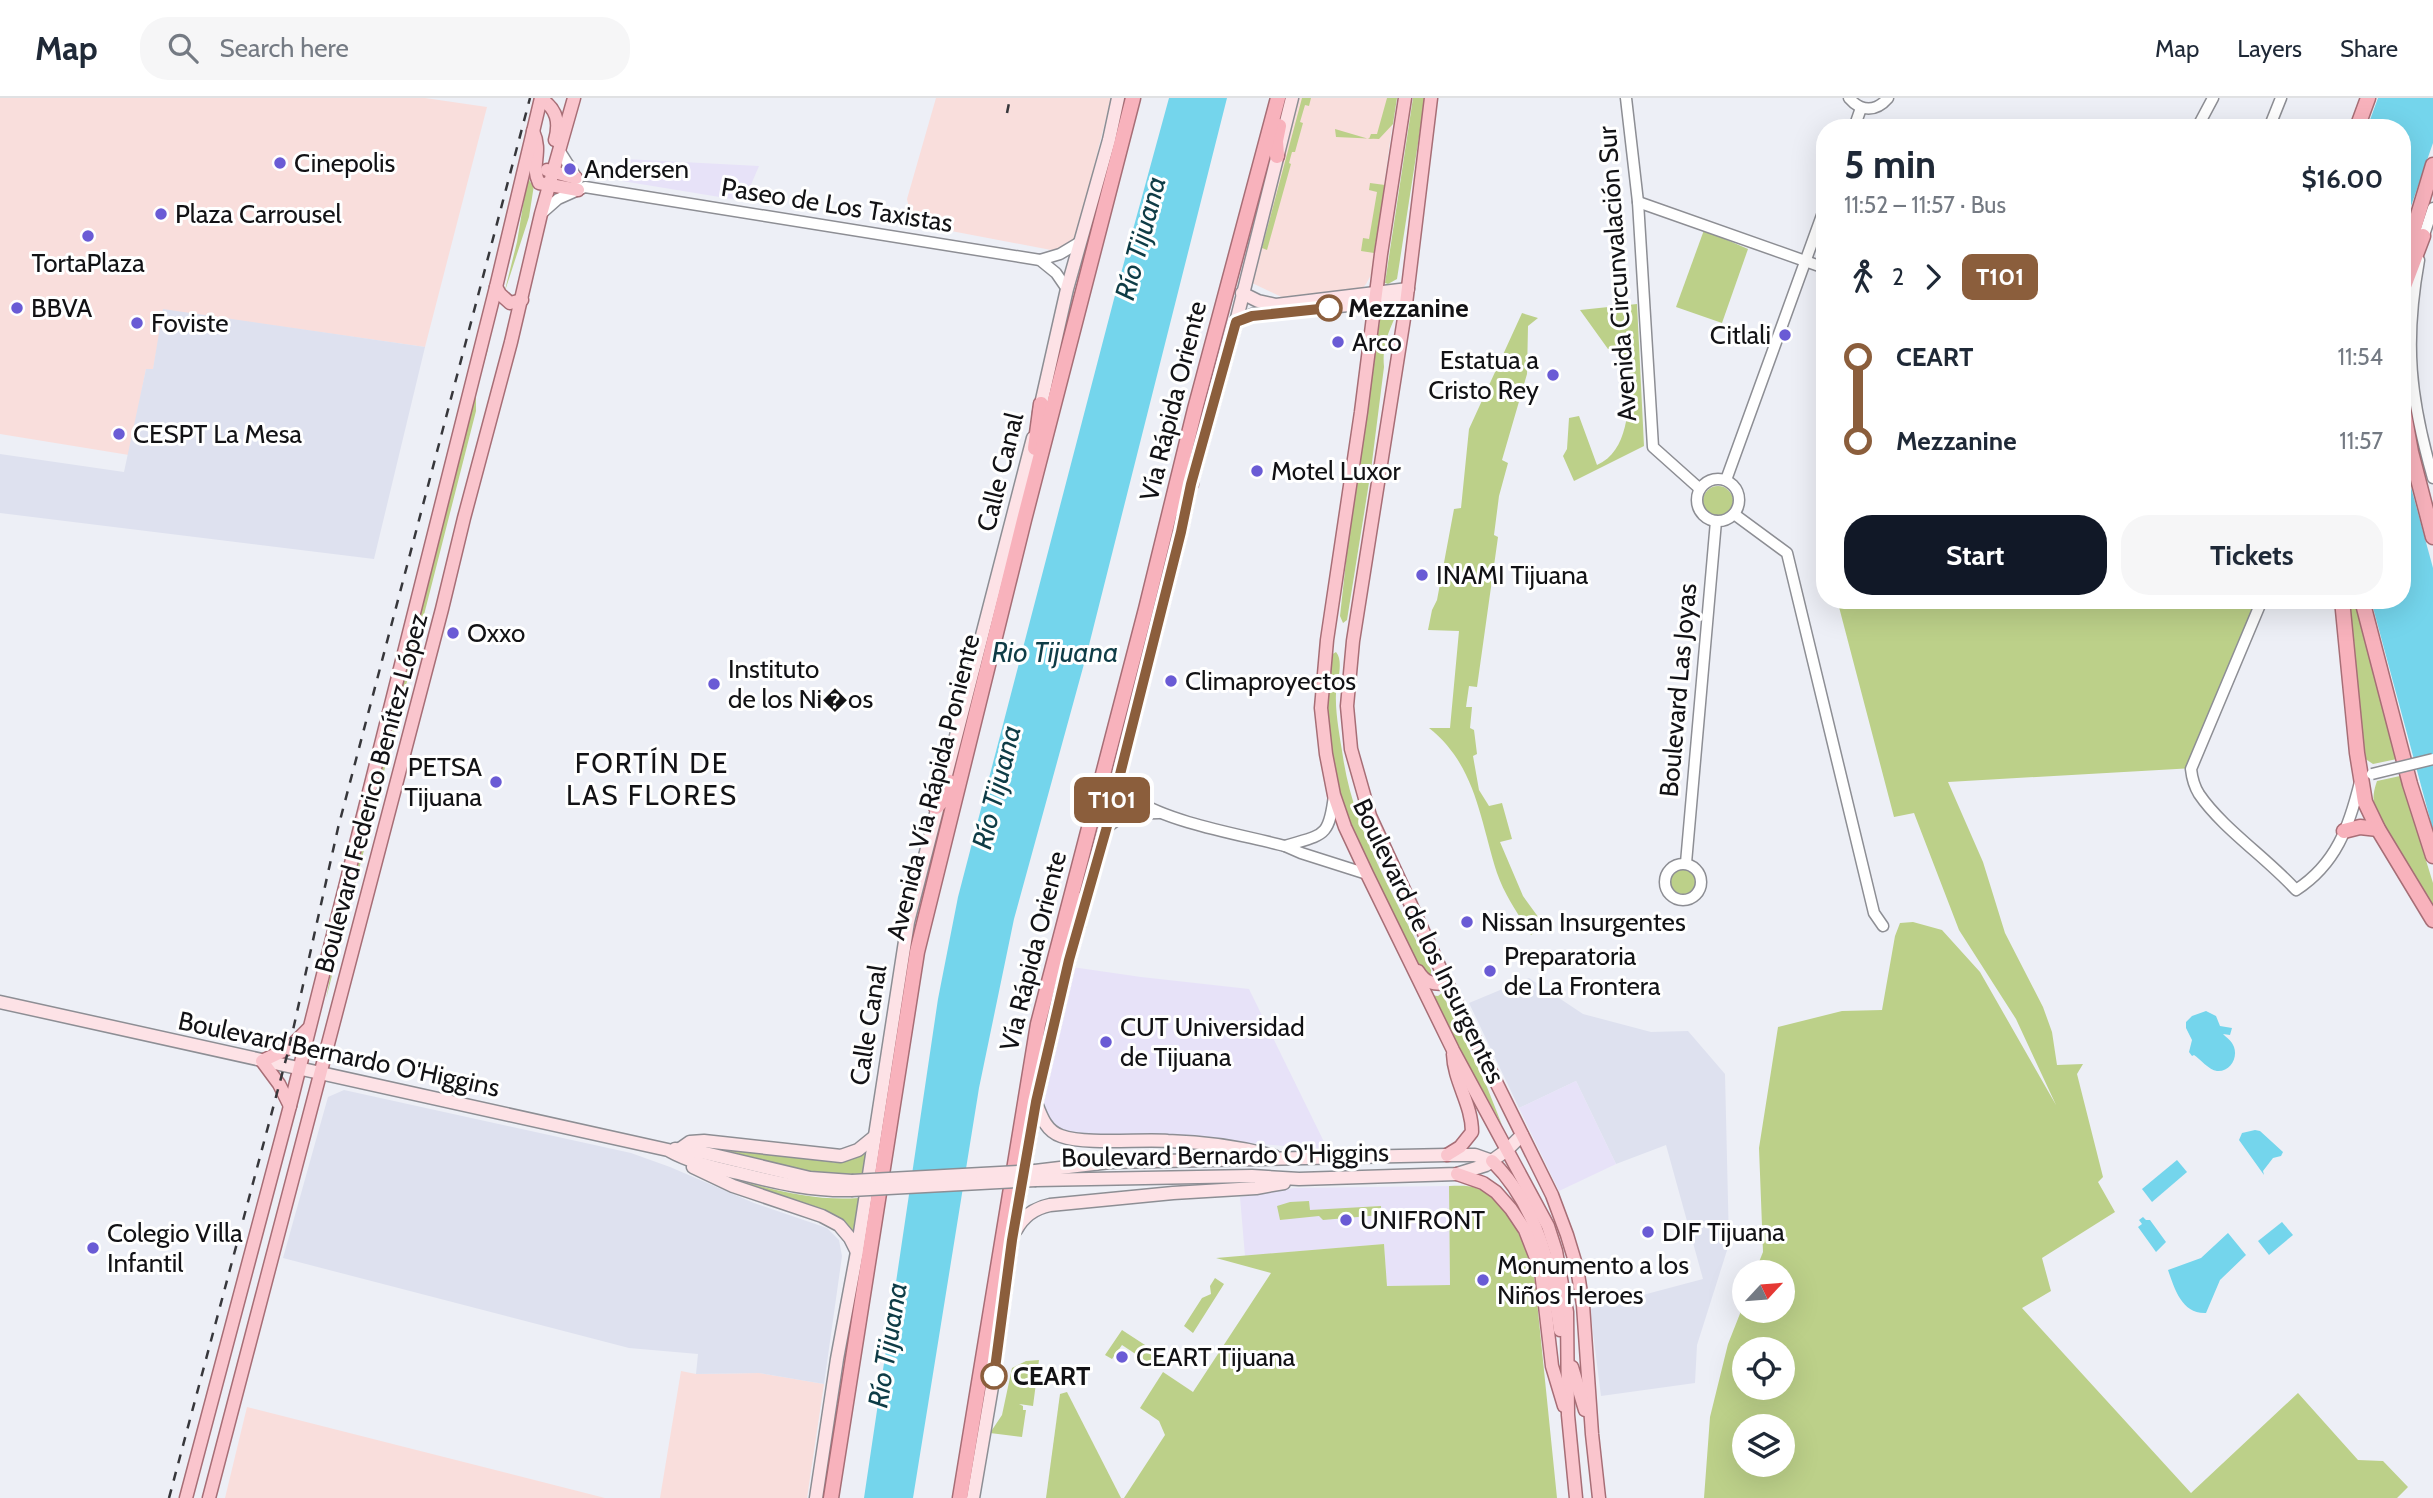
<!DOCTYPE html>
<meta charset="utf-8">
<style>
:root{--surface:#fff;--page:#f6f6f7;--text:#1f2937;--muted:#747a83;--line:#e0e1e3;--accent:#111827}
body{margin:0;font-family:Cabin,sans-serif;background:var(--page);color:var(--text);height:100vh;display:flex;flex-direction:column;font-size:26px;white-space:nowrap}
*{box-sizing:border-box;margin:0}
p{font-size:23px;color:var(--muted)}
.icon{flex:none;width:38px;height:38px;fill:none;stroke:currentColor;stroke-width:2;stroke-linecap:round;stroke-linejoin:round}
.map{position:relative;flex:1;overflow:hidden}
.side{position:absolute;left:1816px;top:21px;width:595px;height:490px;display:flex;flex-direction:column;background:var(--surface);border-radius:28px;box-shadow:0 7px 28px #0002}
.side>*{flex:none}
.badge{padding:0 14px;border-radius:10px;font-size:24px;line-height:46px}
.needle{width:46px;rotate:64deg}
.fabs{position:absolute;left:1732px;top:1162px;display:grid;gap:14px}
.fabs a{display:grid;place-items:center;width:63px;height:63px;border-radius:50%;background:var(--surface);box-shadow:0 7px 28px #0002;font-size:35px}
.map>.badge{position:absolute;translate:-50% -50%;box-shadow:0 0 0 4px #fff}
.legs{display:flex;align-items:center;gap:10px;height:77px;padding:0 28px;font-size:23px}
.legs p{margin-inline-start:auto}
.overview{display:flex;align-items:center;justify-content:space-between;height:119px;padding:0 28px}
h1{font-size:38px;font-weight:700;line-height:52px}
.action{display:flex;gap:14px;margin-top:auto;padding:14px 28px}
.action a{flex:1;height:80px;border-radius:28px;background:var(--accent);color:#fff;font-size:28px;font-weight:700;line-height:80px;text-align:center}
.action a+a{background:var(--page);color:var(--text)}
ul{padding:0 28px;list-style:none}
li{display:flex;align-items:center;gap:24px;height:84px;font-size:26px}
li i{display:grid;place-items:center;width:10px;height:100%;margin:0 9px;background:currentColor}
li i::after{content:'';width:18px;height:18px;margin:-9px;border:5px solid;border-radius:50%;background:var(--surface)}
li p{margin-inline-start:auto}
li:first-child i{background:linear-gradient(#0000 50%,currentColor 0)}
li:last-child i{background:linear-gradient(currentColor 50%,#0000 0)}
header{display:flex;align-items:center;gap:42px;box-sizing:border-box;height:98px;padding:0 35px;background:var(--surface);border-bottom:2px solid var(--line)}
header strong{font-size:33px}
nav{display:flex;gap:38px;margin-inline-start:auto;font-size:24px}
.search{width:490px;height:63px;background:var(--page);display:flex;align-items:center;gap:18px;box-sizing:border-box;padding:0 24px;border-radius:28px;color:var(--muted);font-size:26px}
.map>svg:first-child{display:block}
.commercial{fill:#f9dedc}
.built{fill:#dee1ef}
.education{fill:#e7e2f8}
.green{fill:#bcd089;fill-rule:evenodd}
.water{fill:#74d5ec}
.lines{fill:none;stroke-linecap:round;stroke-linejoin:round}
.tertiary-casing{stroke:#8d8e94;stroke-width:13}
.secondary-casing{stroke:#8d8e94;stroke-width:15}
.primary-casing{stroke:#a76e76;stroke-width:15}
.trunk-casing{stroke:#a76e76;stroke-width:17}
.tertiary{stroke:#fff;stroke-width:10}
.secondary{stroke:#fde2e6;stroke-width:12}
.primary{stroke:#fac5cd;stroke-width:12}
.trunk{stroke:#f8b2bc;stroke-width:14}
.rail{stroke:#37373b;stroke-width:2.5;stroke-dasharray:9 9;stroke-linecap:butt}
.tertiary-bridge-casing{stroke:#8d8e94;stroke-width:13;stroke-linecap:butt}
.secondary-bridge-casing{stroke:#8d8e94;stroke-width:15;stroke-linecap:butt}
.tertiary-bridge{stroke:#fff;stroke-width:10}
.secondary-bridge{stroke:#fde2e6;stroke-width:12}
.line-1-casing{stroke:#fff;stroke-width:16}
.line-1{stroke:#8b5e3c;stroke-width:10}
.poi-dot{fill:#6a5bd5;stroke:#fff;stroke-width:2.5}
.stop-1-dot{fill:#fff;stroke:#8b5e3c;stroke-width:3.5}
.labels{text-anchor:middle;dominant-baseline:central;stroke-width:6;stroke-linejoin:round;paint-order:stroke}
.poi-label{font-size:26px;fill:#121215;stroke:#fff;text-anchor:start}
.street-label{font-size:26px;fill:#121215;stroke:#fff}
.stop-label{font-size:26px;font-weight:bold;fill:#121215;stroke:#fff;text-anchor:start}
.water-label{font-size:28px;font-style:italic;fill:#0e3c46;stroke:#fff}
.neighbourhood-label{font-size:28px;letter-spacing:2px;fill:#121215;stroke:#fff}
</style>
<header>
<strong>Map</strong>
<div class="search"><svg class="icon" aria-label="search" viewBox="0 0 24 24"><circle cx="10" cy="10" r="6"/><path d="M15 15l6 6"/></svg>Search here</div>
<nav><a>Map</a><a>Layers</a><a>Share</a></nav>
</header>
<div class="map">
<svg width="2433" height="1400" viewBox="0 0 2433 1400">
<rect width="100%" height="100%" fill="#edeff6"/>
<!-- commercial -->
<g class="commercial">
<path d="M0 0H425L487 9 425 249 164 212 153 272 146 271 129 357 0 336Z"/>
<path d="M936 0H1111L1077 137 1072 145 1063 150 1051 152 925 128 916 123 910 114 907 101Z"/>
<path d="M1298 0H1396L1372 175 1366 186 1361 192 1290 203 1250 184Z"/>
<path d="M681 1273 696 1276 759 1275 824 1286 807 1400H660Z"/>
<path d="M247 1309 558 1388 605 1400H225Z"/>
</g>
<!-- built -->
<g class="built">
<path d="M163 211 425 249 374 461 0 415V356L124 374 146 271H153Z"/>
<path d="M1529 880 1583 916 1651 934 1688 933 1725 976 1729 1146 1697 1247 1695 1285 1601 1298 1590 1211 1703 1181 1666 1047 1616 1066 1576 983 1519 1010 1469 905Z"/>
<path d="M344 992 631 1055 670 1069 754 1105 827 1130 839 1142 842 1158 824 1286 759 1275 696 1276 698 1256 629 1250 283 1160 328 999Z"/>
</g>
<!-- education -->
<g class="education">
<path d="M625 61 759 68 744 103 622 83Z"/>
<path d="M1065 868 1141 879 1249 891 1328 1052 1215 1042 1076 1039 1051 1034 1040 997Z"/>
<path d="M1576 983 1616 1066 1559 1093 1519 1010Z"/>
<path d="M1449 1088 1450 1187 1387 1188 1384 1146 1245 1158 1240 1099 1294 1090Z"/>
</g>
<!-- green -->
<g class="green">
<path d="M1302 0H1311L1309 8 1305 7 1300 24 1303 25 1295 54H1292L1289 65 1291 66 1267 152 1262 150Z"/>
<path d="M1387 0H1397L1393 26 1379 41 1336 39 1335 31 1369 41 1371 36H1377Z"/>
<path d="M1413 0H1425L1397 181 1388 186 1385 185Z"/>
<path d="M528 77 530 84 534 87 529 119 504 196 517 144Z"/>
<path d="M1370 85 1385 87 1374 155 1361 153 1363 140 1369 141 1377 94 1369 92Z"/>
<path d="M1704 132 1748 151 1722 225 1676 209Z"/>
<path d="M1637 206 1644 348 1574 383 1563 358 1567 351 1569 320 1579 318 1597 367C1629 353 1628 309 1631 279L1612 251H1608L1580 212Z"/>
<path d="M1390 211 1395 213 1396 217C1388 235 1382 248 1384 269L1371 372 1347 522 1343 525 1340 518 1349 436 1381 215Z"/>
<path d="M1522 215 1538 220 1528 228 1527 276 1502 362 1508 365 1499 398 1494 437 1498 439 1477 589 1469 588 1466 609H1472L1470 630 1474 632 1477 656 1473 658 1479 692 1489 708 1502 705 1512 741 1500 744 1523 798 1544 827 1531 837C1519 817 1505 798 1497 775 1480 722 1476 667 1429 630H1450L1459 533 1428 532 1432 512 1437 502 1454 411 1461 410 1469 331Z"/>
<path d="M487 242 488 251 476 294V313L326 901 343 810Z"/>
<circle cx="1718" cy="403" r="15"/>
<path d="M1840 502H2263L2194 670 1948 684 1983 764 2005 835 2043 909 2052 934 2057 967 2083 966 2077 976 2103 1079 2098 1084 2115 1114 2042 1160 2051 1193 2022 1210 2191 1395 2298 1295 2358 1362 2383 1363 2408 1389 2397 1400H1704L1710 1319 1728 1246 1745 1203V1213H1783V1174H1755L1763 1154 1759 1050 1778 929 1842 913 1882 912 1895 838 1900 825 1913 824 1942 832 1980 874 2056 1007 2016 921 1959 832 1914 715 1894 719 1839 509ZM1745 1251H1783V1290H1745ZM1745 1328H1783V1367H1745Z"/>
<path d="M2348 502H2357L2397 661 2373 666 2364 660Z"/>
<path d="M1336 554C1344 563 1337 584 1336 595 1335 615 1340 639 1343 659 1354 735 1398 804 1431 872V879L1426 880C1417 864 1410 848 1402 832 1375 777 1342 725 1331 664 1325 628 1328 592 1331 557Z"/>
<path d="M2400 678 2433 785V809C2413 778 2386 745 2375 710 2372 700 2374 692 2377 683Z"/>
<circle cx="1684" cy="784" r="15"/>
<path d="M1442 895 1487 989 1502 1027 1430 897 1438 898Z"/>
<path d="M702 1047 839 1065 866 1054 863 1075 859 1078 818 1075Z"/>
<path d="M711 1074C759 1088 808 1104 859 1100L853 1141 850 1136Z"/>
<path d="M1449 1088C1457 1088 1468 1087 1476 1090 1511 1103 1527 1151 1535 1184L1557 1400H1124L1165 1337 1159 1323 1140 1310 1163 1274 1193 1294 1271 1175 1216 1160 1384 1146 1387 1188 1450 1187Z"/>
<path d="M1309 1103 1310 1112 1381 1108V1117L1323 1122 1319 1118 1280 1122 1277 1108 1290 1104Z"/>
<path d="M1215 1180 1224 1186 1193 1235 1184 1228 1202 1200 1211 1196 1210 1188Z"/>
<path d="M1122 1232 1165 1260 1158 1271 1122 1247 1112 1261 1105 1257Z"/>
<path d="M1039 1262 1033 1308 1019 1306 1023 1308V1312H1026L1022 1339 990 1335 1002 1317 1012 1270 1026 1263Z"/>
<path d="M1067 1294 1121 1400H1046L1060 1296Z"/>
</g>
<!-- water -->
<g class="water">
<path d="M1169 0H1227L1087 555 1014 821 979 990 913 1400H864L938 901 958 799 1114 201Z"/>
<path d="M2378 0H2433V45L2403 131V30H2367Z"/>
<path d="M2403 360 2433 470V732L2371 502H2403Z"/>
<path d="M2206 913 2216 918 2220 928 2232 930 2230 937 2223 936C2227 940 2232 943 2234 949 2238 960 2230 974 2217 973 2209 972 2200 961 2194 957L2192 958 2189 954 2192 942 2186 930V924L2192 918Z"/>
<path d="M2255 1032 2260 1033 2283 1054 2281 1058 2273 1060 2263 1073 2264 1077 2239 1042 2242 1035Z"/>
<path d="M2177 1062 2187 1074 2152 1104 2142 1091Z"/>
<path d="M2143 1119 2146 1122H2150L2166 1144 2156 1154 2138 1129 2142 1126 2139 1122Z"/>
<path d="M2282 1124 2293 1137 2269 1157 2258 1143Z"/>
<path d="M2228 1135 2246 1157 2220 1182 2206 1215C2182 1216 2175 1192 2168 1172L2201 1160Z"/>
</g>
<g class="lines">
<!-- tertiary casing -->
<g class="tertiary-casing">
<g id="tertiary">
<path d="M1626 0 1638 104 1653 349 1700 391"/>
<path d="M1849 0C1861 14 1876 14 1888 0"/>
<path d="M1854 30 1861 10"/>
<path d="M2197 30 2213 0"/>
<path d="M2269 30 2281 0"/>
<path d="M559 52 578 82"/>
<path d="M1638 104 1825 170"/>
<path d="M541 116 558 101 585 89 1040 162 1056 175 1067 191"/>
<path d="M2422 143 2433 110"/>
<path d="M1040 162 1060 156 1080 144"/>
<path d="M2419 162C2404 245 2410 300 2433 380"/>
<circle cx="1718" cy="402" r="21"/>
<path d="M1726 382 1825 109"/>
<path d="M1734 416 1787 455 1874 815 1883 828"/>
<path d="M2262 502 2191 671C2192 680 2194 688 2199 696 2222 730 2267 760 2296 792 2336 766 2349 729 2360 684"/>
<path d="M1118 676C1121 686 1126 696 1136 702 1170 725 1243 737 1285 748L1301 755 1367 776"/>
<path d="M1106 731C1122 715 1137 715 1159 715"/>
<path d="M1285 748C1324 736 1329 740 1334 697"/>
<path d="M1686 765 1716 423"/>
<circle cx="1683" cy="784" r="18"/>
</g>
</g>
<!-- secondary casing -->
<g class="secondary-casing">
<g id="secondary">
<path d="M1242 195 1258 203 1276 207 1408 191"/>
<path d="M1236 224 1252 217 1406 201"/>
<path d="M1039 315 1067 191 1109 42 1118 0"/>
<path d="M0 904 668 1052C691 1065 716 1070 742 1076 778 1085 813 1093 851 1092"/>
<path d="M1036 1005C1041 1018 1046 1033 1061 1038 1087 1047 1139 1041 1168 1043 1204 1044 1240 1049 1274 1058"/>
<path d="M675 1051 701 1054 810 1080 852 1083"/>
<path d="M680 1051 690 1044 704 1043 841 1058 858 1052 874 1039"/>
<path d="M693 1069 733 1088 822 1118 839 1127 850 1140 857 1154"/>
<path d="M1035 1073 1110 1064 1447 1057H1475L1492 1063"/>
<path d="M1036 1082 1252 1078 1299 1081 1457 1076 1486 1067 1507 1052 1522 1037"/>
<path d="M1016 1132C1024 1117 1035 1110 1050 1107L1173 1095 1256 1090 1284 1085"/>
<path d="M816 1400 837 1261 857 1154 908 824 1033 340"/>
<path d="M973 1400 994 1277 1012 1142 1036 1004 1069 862 1106 731 1181 434 1191 386 1236 224 1292 0"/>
</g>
</g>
<!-- primary casing -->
<g class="primary-casing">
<g id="primary">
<path d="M1405 0 1381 156 1361 314 1327 542 1321 610 1326 656 1334 697 1345 729 1367 776 1453 952 1548 1128 1556 1153 1567 1214 1568 1317 1576 1400"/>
<path d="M1431 0 1405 214 1353 543 1347 608 1351 651 1370 718 1447 885 1552 1097 1567 1137 1577 1170 1583 1207 1592 1336 1599 1400"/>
<path d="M541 1C557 11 560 24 555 42"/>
<path d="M533 33C543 55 530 67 539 85L578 92"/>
<path d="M547 72 576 80"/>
<path d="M496 189 500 196 510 205 522 202"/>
<path d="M1418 873C1425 885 1434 887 1447 885"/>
<path d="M290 1008 279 986 262 963 289 950 308 931"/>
<path d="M1447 1057 1460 1049 1472 1034C1472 1006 1454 984 1453 956"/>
<path d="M1492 1063C1537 1107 1552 1171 1560 1232"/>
<path d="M1457 1076 1483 1085 1496 1094 1511 1111 1525 1132 1541 1173 1552 1268 1564 1308"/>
<path d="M1572 1269 1585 1312"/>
<path d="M186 1400 290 1008 496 189 541 0"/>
<path d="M209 1400 442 511 464 420 511 244 541 116 574 0"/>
</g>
</g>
<!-- trunk casing -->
<g class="trunk-casing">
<g id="trunk">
<path d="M2357 30 2368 0"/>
<path d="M1277 58 1276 43 1279 28"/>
<path d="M2403 167 2433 67"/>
<path d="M2403 191 2423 138"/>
<path d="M2403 310 2411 354 2433 439"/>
<path d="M1035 350 1041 306"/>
<path d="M1179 410 1183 396 1191 386"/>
<path d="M2342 502 2357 655 2365 704 2378 731 2433 822"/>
<path d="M2362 502 2410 686 2433 758"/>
<path d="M936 709 944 701 950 684"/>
<path d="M2344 733 2360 729 2378 731"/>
<path d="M1078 828 1075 821 1078 802"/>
<path d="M831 1400 917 854 1024 422 1133 0"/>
<path d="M960 1400 1038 926 1146 511 1195 311 1278 0"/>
</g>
</g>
<!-- tertiary -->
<use href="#tertiary" class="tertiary"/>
<!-- secondary -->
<use href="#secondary" class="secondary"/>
<!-- primary -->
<use href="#primary" class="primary"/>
<!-- trunk -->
<use href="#trunk" class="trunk"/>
<!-- rail -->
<g class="rail">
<path d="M1007 15 1010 0"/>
<path d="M169 1400 289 950 338 730 530 0"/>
</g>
<!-- tertiary-bridge casing -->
<g class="tertiary-bridge-casing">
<path id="tertiary-bridge" d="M2372 676 2433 661"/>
</g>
<!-- secondary-bridge casing -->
<g class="secondary-bridge-casing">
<g id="secondary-bridge">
<path d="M852 1083 1035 1073"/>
<path d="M851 1092 1036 1082"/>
</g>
</g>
<!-- tertiary-bridge -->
<use href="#tertiary-bridge" class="tertiary-bridge"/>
<!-- secondary-bridge -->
<use href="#secondary-bridge" class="secondary-bridge"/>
</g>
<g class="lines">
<!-- line-1 casing -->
<g class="line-1-casing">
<path id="line-1" d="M994 1278 1012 1142 1036 1004 1069 862 1106 732 1181 434 1191 386 1236 224 1252 218 1329 210"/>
</g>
<!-- line-1 -->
<use href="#line-1" class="line-1"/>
</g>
<!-- markers -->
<g class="poi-dot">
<circle cx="280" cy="65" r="7"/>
<circle cx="570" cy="71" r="7"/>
<circle cx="161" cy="116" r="7"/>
<circle cx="88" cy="138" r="7"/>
<circle cx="17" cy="210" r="7"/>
<circle cx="137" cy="225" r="7"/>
<circle cx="1785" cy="237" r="7"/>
<circle cx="1338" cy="244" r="7"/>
<circle cx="1553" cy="277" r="7"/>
<circle cx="119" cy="336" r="7"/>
<circle cx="1257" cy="373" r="7"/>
<circle cx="1422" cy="477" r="7"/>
<circle cx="453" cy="535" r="7"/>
<circle cx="1171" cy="583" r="7"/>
<circle cx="714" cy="586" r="7"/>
<circle cx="496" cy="684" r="7"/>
<circle cx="1467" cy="824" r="7"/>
<circle cx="1490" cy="873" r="7"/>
<circle cx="1106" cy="944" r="7"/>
<circle cx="1346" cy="1122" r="7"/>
<circle cx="1648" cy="1134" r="7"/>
<circle cx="93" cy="1150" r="7"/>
<circle cx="1483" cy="1182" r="7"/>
<circle cx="1122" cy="1259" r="7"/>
</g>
<g class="stop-1-dot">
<circle cx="1329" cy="210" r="12"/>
<circle cx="994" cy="1278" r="12"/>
</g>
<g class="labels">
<!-- poi labels -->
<g class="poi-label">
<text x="294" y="65">Cinepolis</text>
<text x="584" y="71">Andersen</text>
<text x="175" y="116">Plaza Carrousel</text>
<text x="88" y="165" text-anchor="middle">TortaPlaza</text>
<text x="31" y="210">BBVA</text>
<text x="151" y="225">Foviste</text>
<text x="1771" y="237" text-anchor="end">Citlali</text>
<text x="1352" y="244">Arco</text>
<text x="1539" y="262" text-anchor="end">Estatua a<tspan x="1539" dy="30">Cristo Rey</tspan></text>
<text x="133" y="336">CESPT La Mesa</text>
<text x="1271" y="373">Motel Luxor</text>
<text x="1436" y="477">INAMI Tijuana</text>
<text x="467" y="535">Oxxo</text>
<text x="728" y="571">Instituto<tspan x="728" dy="30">de los Ni�os</tspan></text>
<text x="1185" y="583">Climaproyectos</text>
<text x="482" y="669" text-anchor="end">PETSA<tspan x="482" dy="30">Tijuana</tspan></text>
<text x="1481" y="824">Nissan Insurgentes</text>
<text x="1504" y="858">Preparatoria<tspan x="1504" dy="30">de La Frontera</tspan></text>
<text x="1120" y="929">CUT Universidad<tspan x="1120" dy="30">de Tijuana</tspan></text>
<text x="1360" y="1122">UNIFRONT</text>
<text x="1662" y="1134">DIF Tijuana</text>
<text x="107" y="1135">Colegio Villa<tspan x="107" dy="30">Infantil</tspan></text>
<text x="1497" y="1167">Monumento a los<tspan x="1497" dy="30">Niños Heroes</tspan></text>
<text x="1136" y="1259">CEART Tijuana</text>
</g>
<!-- street labels -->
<g class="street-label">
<text transform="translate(837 107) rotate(9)">Paseo de Los Taxistas</text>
<text transform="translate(1617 176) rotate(-94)">Avenida Circunvalación Sur</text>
<text transform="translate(1173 303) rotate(-76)">Vía Rápida Oriente</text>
<text transform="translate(1000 374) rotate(-76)">Calle Canal</text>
<text transform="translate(1678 592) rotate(-85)">Boulevard Las Joyas</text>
<text transform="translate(933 689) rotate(-76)">Avenida Vía Rápida Poniente</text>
<text transform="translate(371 695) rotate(-75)">Boulevard Federico Benítez López</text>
<text transform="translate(1429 843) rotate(64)">Boulevard de los Insurgentes</text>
<text transform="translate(1033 853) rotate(-76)">Vía Rápida Oriente</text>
<text transform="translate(868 927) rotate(-81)">Calle Canal</text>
<text transform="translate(339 956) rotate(12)">Boulevard Bernardo O'Higgins</text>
<text transform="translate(1225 1057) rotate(-1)">Boulevard Bernardo O'Higgins</text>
</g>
<!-- stop labels -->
<g class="stop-label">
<text x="1348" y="210">Mezzanine</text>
<text x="1013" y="1278">CEART</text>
</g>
<!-- water labels -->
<g class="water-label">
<text transform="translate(1140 140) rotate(-75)">Río Tijuana</text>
<text x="1055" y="554">Rio Tijuana</text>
<text transform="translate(996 689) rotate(-76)">Río Tijuana</text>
<text transform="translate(887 1247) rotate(-81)">Río Tijuana</text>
</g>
<!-- neighbourhood labels -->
<g class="neighbourhood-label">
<text x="652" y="665">FORTÍN DE<tspan x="652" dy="32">LAS FLORES</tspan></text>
</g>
</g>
</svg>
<div class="fabs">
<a><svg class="needle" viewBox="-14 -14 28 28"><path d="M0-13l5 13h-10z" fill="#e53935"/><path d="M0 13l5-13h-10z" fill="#747a83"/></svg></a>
<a><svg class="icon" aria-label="locate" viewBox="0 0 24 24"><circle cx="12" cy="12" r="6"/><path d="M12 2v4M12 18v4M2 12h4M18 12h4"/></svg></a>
<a><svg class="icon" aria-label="layers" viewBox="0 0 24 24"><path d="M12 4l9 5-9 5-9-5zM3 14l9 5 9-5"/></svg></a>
</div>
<b class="badge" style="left:1112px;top:702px;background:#8b5e3c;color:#fff">T101</b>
<section class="side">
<div class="overview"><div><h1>5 min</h1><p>11:52 – 11:57 · Bus</p></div><b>$16.00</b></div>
<div class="legs"><svg class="icon" aria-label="walk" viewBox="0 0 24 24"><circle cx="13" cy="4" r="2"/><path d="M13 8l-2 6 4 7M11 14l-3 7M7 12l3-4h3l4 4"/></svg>2<svg class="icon" aria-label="forward" viewBox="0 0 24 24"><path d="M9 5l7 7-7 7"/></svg><b class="badge" style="background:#8b5e3c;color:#fff">T101</b></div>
<ul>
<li><i style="color:#8b5e3c"></i><b>CEART</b><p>11:54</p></li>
<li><i style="color:#8b5e3c"></i><b>Mezzanine</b><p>11:57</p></li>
</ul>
<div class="action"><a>Start</a><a>Tickets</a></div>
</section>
</div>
